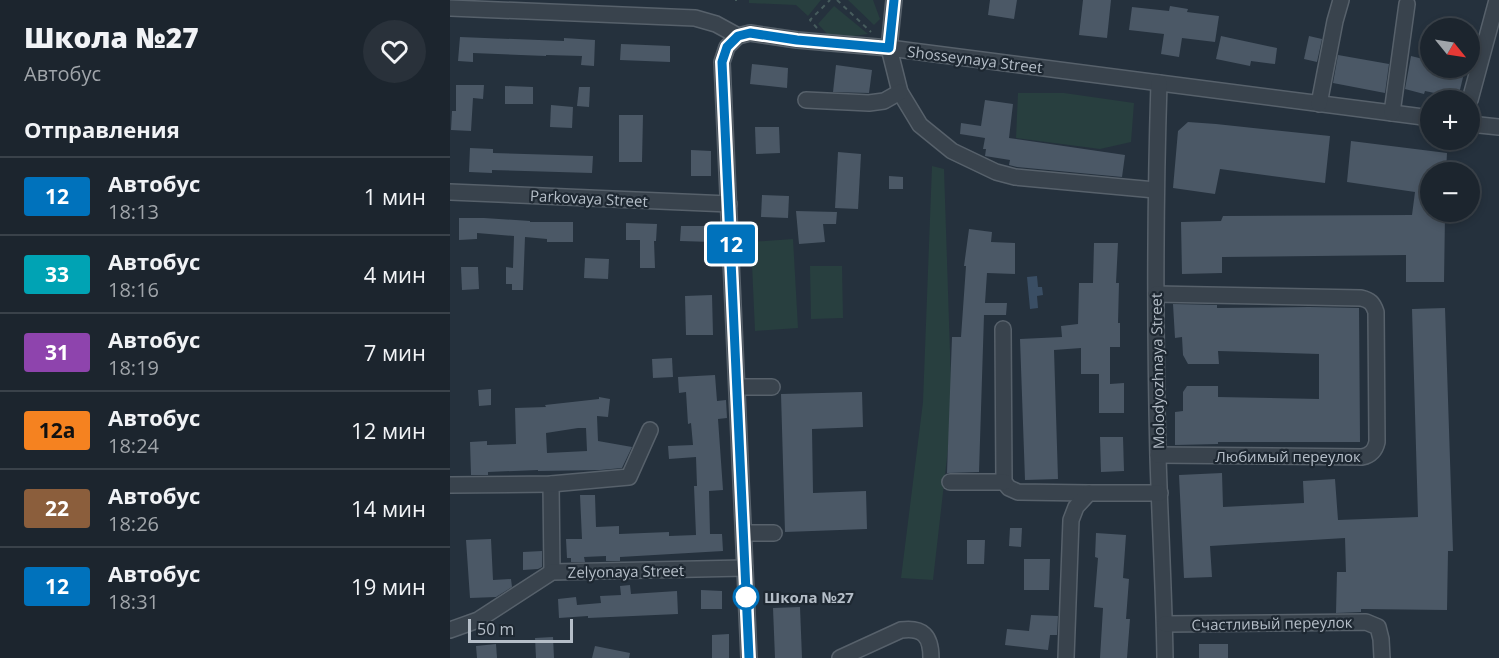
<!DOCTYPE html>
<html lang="ru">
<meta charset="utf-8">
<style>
:root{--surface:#1c252e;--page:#29313a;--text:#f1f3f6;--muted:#a0a5aa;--line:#3a424a}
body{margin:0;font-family:"Open Sans",sans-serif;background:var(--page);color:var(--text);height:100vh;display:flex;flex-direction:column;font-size:22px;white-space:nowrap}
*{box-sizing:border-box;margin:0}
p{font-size:20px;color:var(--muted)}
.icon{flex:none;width:33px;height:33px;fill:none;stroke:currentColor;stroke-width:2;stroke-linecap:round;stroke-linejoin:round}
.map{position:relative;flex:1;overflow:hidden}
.sheet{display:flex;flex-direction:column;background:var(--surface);width:450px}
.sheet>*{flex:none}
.badge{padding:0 12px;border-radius:4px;font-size:21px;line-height:39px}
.needle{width:39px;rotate:120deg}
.controls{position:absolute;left:970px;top:18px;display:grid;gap:12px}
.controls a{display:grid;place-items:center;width:60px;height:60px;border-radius:50%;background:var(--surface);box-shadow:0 3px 9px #0003,0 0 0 2px var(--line);font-size:30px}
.scale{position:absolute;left:18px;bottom:15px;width:105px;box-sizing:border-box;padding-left:6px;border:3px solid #b5bec8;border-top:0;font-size:16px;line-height:21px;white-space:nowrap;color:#b5bec8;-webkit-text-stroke:4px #1e2832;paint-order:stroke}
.map>.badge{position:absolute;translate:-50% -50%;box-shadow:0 0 0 3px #fff}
h2{padding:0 24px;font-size:22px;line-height:54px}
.round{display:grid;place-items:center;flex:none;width:63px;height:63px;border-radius:32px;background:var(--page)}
.overview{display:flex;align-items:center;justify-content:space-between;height:102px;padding:0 24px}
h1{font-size:28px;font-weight:800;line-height:45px}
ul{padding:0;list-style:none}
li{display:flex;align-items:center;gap:18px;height:78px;padding:0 24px;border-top:2px solid var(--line)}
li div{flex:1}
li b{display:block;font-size:22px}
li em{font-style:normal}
li .badge{min-width:66px;font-weight:700;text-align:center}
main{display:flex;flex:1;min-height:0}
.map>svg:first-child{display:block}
.green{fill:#283f3f}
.water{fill:#3a4e64}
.building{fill:#4b5866;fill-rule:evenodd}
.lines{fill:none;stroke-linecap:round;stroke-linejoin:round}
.minor-casing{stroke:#57616b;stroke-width:18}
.path{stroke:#475c5d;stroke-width:2;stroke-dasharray:4.5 4.5;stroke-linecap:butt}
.minor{stroke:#39434d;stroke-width:15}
.line-casing{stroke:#fff;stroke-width:14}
.line{stroke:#0072bc;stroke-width:9}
.stop-dot{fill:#fff;stroke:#0072bc;stroke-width:3}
.labels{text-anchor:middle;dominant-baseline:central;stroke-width:4.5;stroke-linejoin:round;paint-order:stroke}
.street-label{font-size:15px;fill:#b5bec8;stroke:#1e2832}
.stop-label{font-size:15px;font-weight:bold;fill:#b5bec8;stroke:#1e2832;text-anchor:start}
</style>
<main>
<section class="sheet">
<div class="overview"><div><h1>Школа №27</h1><p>Автобус</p></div><a class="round"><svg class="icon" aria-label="heart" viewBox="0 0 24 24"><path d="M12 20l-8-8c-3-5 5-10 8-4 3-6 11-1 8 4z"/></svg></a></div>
<h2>Отправления</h2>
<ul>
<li><span class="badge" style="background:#0072bc;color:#fff">12</span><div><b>Автобус</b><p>18:13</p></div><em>1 мин</em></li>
<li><span class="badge" style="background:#00a3b4;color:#fff">33</span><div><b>Автобус</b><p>18:16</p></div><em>4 мин</em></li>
<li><span class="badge" style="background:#8e44ad;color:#fff">31</span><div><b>Автобус</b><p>18:19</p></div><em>7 мин</em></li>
<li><span class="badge" style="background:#f58220;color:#111">12а</span><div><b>Автобус</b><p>18:24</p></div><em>12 мин</em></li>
<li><span class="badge" style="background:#8b5e3c;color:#fff">22</span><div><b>Автобус</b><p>18:26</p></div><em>14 мин</em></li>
<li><span class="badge" style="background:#0072bc;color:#fff">12</span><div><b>Автобус</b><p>18:31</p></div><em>19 мин</em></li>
</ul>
</section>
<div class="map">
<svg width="1049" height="658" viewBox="0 0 1049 658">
<rect width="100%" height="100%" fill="#25313d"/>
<!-- green -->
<g class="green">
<path d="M299 0H371L358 16 346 5 299 3Z"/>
<path d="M398 0H423L430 19 424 25Z"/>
<path d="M384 6 418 34 382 39 368 24Z"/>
<path d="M568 93H614L684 103 681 142 650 149 566 138Z"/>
<path d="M482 166 494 169 502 414 483 580 451 578 473 402Z"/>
<path d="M343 239 348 328 305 331 301 242Z"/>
<path d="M360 266H392L393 318 361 319Z"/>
</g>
<!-- water -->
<path class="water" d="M587 276 588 287H592L593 295 587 296 588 308 580 309 577 277Z"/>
<!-- building -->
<g class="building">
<path d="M540 0H567L564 19 538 15Z"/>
<path d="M633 0H661L657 38 629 35Z"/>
<path d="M720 6 738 9 737 12 769 16 765 42 732 38 729 57 711 54 714 34 679 30 682 7 719 11Z"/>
<path d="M771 36 827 48 825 64 801 61 800 66 766 59Z"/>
<path d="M859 36 872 39 867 62 854 59Z"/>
<path d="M10 37 114 41V38L145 40 144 66 131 65 132 56 96 55V56L23 53V62L8 61Z"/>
<path d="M171 44 220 46V62L170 60Z"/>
<path d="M888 55 939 64 935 93 883 83Z"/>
<path d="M961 56 981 61V68L1015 69 1008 98 975 91 974 94 955 89Z"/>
<path d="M302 64 338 68 337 88 300 84Z"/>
<path d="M386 65 422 70 419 93 383 92Z"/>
<path d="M6 85H34L33 99 23 98 21 131 1 130 2 111H6Z"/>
<path d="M55 86 83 87V104H55Z"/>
<path d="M129 87H140L139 107 127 106Z"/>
<path d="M535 100 563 104 559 138 675 155 672 177 567 167 559 165 560 160 535 156 536 149H533L535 138 510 134 511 123 531 126Z"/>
<path d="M101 105 123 107 122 128 100 127Z"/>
<path d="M169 115H193L192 162H169Z"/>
<path d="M738 122 766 124 880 136 875 183 770 169 765 194 723 188 728 131Z"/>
<path d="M305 127H329L330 153 306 154Z"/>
<path d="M901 141 997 153 996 172H981V215H995L994 282H956V255L772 257V273L732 274 731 222 771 221 773 216 962 215 965 192 897 182Z"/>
<path d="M20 148 43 149V153L143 156 142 173 42 170V173L19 172Z"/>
<path d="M241 150 261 151V176H241Z"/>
<path d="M388 152 411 154 408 209 385 208Z"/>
<path d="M439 176 453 177V189H439Z"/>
<path d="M312 195 339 196 338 218 311 217Z"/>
<path d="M346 211 387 212 386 224H373L375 242 349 244Z"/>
<path d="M9 218H34L80 221V222H123V242H97V239L75 237 73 290H62V284H56V267L63 268 64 236 27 233V239L9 240Z"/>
<path d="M176 223 207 224 206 241H204L205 268H190V240H176Z"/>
<path d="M231 226H263V242L230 241Z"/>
<path d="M519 229 542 232 541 242 565 243V274L537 273 535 303H557L556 315H534L529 472 497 473 502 337H511L516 266H514Z"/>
<path d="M644 243H668L666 283H669L668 323H670V347H660V384L674 383V413H649V374H631V348L604 350 608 479 575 480 570 339 612 337 611 326 628 324 629 283H643Z"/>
<path d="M135 258 159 259 158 279 134 278Z"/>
<path d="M11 267H28L29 289 12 290Z"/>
<path d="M262 295 263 335H236L235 296Z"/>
<path d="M723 304 767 305V308L859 307 909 308 910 442H768V444L725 445V412L733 411V392L737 386H768V397L869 399V354L768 351 769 364H738L733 355 732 337 725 338Z"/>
<path d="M995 308 1003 551H998L997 610 911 609V612L886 613 887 572H896L895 538 760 546 762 577 734 578 729 475 772 473 773 507 854 503 853 481 885 479 888 520 968 517 962 309Z"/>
<path d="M222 358 223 377 203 378 202 359Z"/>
<path d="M265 375 267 401 276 400 277 418 268 419 273 490 259 491 260 534H272L273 551 170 557V561H156V556L134 557 135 562H121V558H117L116 539H132L130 495H145L146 527 169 526V534L219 532V536L246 535 244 486H247L246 457 219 459 218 446 243 445 241 423 238 424 236 392 229 393 228 377Z"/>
<path d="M41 389V405L29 406 28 390Z"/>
<path d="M412 392 413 427 362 429 363 493 416 491 417 529 335 532 331 394Z"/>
<path d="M149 397 160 399 158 417 147 416 148 441 182 447 172 468 150 470 88 471V470L38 472V475H21L20 442 37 441V445L66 444 65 408 96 407 95 405 149 399ZM128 428H136L137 451 97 453 96 433Z"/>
<path d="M650 437H673L674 471 651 472Z"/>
<path d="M560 528H572L571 547 559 546Z"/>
<path d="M646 533 676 535 673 578 679 579 676 619H680L677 658H650L653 608 644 607 648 558 645 557Z"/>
<path d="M41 539 43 580 61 579 62 587 46 597 20 598 16 540Z"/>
<path d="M517 540H535L534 564H517Z"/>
<path d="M92 551V567L88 569 73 570V552Z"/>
<path d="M574 559H600L599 590H574Z"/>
<path d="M180 585 181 594 227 591 228 614 138 618V616L109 618 108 599 126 597 127 605 151 603 150 596 171 595 170 586Z"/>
<path d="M251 590 272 591V609H251Z"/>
<path d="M350 607 352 658H325L323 608Z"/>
<path d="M581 615 608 616 607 635H600L598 650 555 645 557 629 579 631Z"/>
<path d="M279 634V658H262V635Z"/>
<path d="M103 637 104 658H86L85 638Z"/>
<path d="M46 644 47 658H27L26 646Z"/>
<rect x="749" y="644" width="29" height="14"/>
<path d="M145 646 180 653 179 658H142Z"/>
</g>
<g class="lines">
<!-- minor casing -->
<g class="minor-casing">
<g id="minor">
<path d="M444 0 439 48 450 92 470 125 502 151 546 172 565 177 705 190"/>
<path d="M0 8 245 18 266 24 288 36 300 33 347 40 439 48 981 118"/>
<path d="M288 36 277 47 272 62 299 658"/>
<path d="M709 83C705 208 705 333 708 457 710 524 714 591 715 658"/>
<path d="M356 100 419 103 434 101 450 92"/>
<path d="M1020 100 1047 0"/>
<path d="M869 104 885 21 891 0"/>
<path d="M942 113 957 4"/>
<path d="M1020 124 1049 127"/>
<path d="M0 192 279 204"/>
<path d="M706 294 911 298C920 300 923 303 926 312L927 442C925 451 921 455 912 457L708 455"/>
<path d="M553 329 554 482 559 488 568 492 639 493"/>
<path d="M287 387H322"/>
<path d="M500 482H554"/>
<path d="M101 484 102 572"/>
<path d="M0 485 101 484 179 477 200 430"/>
<path d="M294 533H324"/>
<path d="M715 624 916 622 928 627 931 639 932 658"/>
<path d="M0 630 28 620 102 572 295 568"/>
<path d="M390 658 451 630C473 627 481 636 481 658"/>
<path d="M616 658 621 520 626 507 639 493H710"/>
</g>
</g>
<!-- path -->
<g class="path">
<path d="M387 0 421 32"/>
<path d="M286 1V0"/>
<path d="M367 28 360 20 380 0"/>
</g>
<!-- minor -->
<use href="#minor" class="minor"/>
</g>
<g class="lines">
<!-- line casing -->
<g class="line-casing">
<path id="line" d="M299 658 272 62 277 47 288 36 300 33 347 40 439 48 444 0"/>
</g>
<!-- line -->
<use href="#line" class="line"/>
</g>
<!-- markers -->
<circle class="stop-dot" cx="296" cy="597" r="12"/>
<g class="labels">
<!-- street labels -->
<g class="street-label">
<text transform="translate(525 59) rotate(7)">Shosseynaya Street</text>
<text transform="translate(139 198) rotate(3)">Parkovaya Street</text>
<text transform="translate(707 371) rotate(-91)">Molodyozhnaya Street</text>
<text x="838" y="456">Любимый переулок</text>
<text transform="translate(176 571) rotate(-1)">Zelyonaya Street</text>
<text transform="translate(822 623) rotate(-1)">Счастливый переулок</text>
</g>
<!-- stop labels -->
<g class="stop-label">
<text x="314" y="597">Школа №27</text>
</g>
</g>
</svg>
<div class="controls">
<a><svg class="needle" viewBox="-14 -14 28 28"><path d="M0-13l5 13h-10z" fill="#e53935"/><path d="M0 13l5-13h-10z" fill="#a0a5aa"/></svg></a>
<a>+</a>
<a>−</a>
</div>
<div class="scale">50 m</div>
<b class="badge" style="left:281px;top:244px;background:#0072bc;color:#fff">12</b>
</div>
</main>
